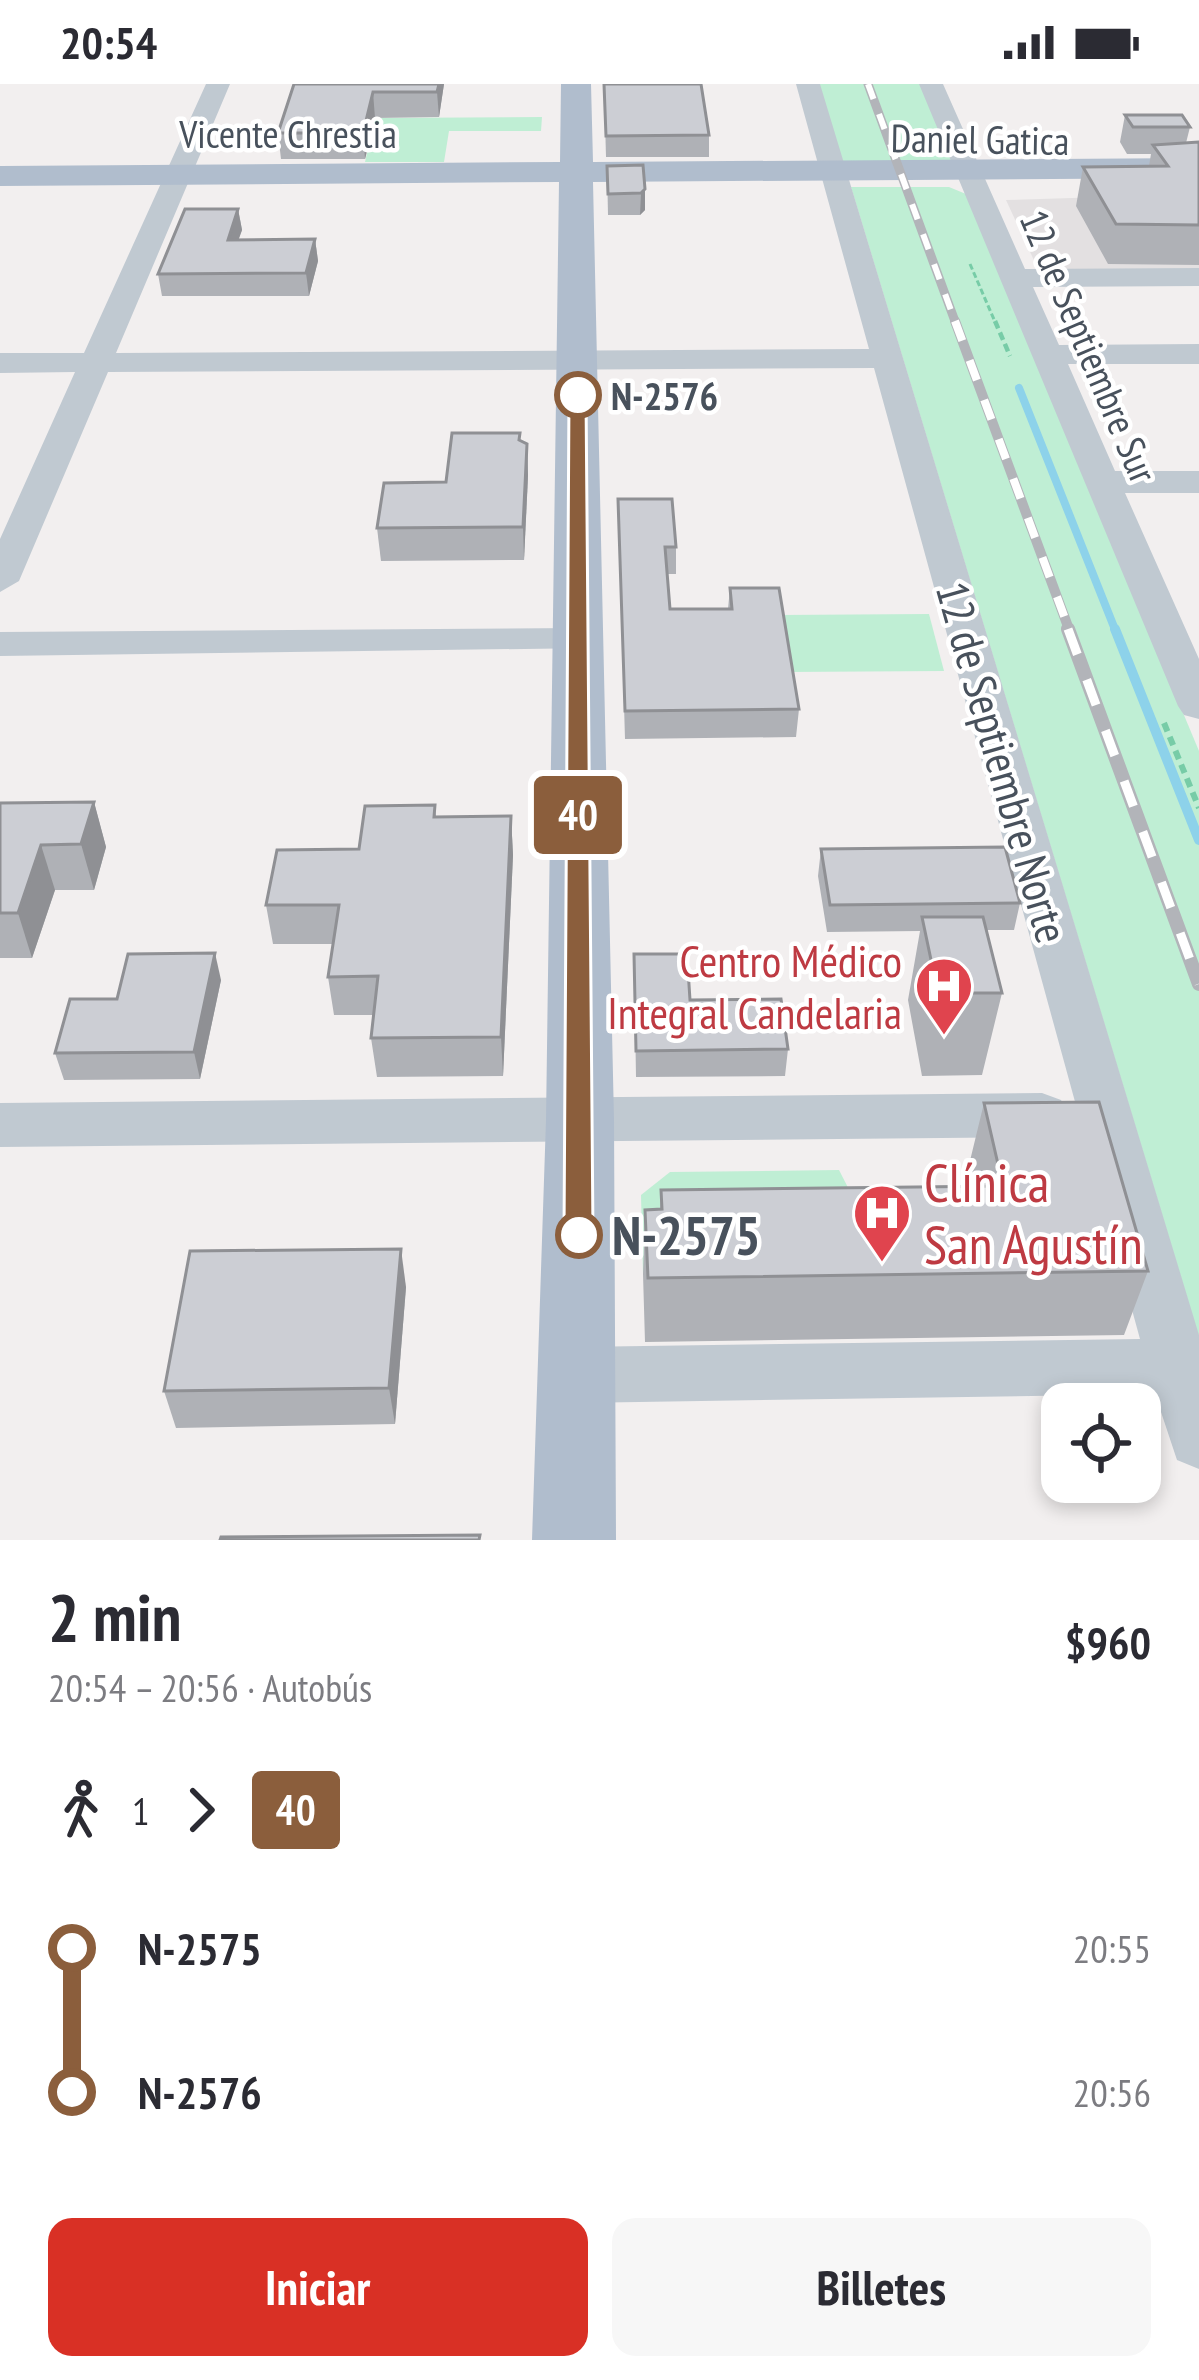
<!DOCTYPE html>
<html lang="es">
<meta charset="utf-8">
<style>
:root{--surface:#fff;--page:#f7f7f7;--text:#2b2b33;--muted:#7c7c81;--accent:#d93025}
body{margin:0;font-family:"PT Sans Narrow",sans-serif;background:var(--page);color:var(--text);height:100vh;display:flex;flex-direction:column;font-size:45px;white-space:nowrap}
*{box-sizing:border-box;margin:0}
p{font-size:39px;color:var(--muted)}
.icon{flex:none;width:66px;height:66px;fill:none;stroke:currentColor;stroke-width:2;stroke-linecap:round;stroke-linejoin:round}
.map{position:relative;height:1456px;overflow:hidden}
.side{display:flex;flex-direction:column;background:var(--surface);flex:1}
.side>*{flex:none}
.badge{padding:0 24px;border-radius:9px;font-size:42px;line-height:78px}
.fabs{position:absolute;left:1041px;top:1299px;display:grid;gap:24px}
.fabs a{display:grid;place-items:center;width:120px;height:120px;border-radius:24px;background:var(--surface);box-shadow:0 6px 18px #0003;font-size:60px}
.map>.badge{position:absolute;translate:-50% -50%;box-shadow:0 0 0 6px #fff}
.legs{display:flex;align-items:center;gap:18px;height:132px;padding:0 48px;font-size:39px}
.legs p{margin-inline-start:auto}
.summary{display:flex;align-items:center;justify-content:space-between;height:204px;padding:0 48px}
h1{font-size:66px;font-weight:700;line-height:90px}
.cta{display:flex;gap:24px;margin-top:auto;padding:24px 48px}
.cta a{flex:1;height:138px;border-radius:24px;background:var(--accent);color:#fff;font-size:48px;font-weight:700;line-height:138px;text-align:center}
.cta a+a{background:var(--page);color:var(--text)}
ul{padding:0 48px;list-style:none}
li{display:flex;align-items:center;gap:42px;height:144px;font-size:45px}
li i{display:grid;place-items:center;width:18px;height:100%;margin:0 15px;background:currentColor}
li i::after{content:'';width:30px;height:30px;margin:-15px;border:9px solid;border-radius:50%;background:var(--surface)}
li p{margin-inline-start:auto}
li:first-child i{background:linear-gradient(#0000 50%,currentColor 0)}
li:last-child i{background:linear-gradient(currentColor 50%,#0000 0)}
.status{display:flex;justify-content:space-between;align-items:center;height:84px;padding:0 60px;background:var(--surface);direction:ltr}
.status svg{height:33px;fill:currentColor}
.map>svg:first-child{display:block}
.education{fill:#e3e0e1}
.green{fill:#bfeed4}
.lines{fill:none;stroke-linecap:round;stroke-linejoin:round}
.stream-far1{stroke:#8dd2ea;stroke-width:8}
.stream{stroke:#8dd2ea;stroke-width:10}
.path-far2{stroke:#77cca7;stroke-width:3;stroke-dasharray:6 3;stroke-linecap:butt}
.path-far1{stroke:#77cca7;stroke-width:4.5;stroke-dasharray:8 4.5;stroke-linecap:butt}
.path{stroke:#77cca7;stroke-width:6;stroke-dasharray:9 6;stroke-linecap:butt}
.minor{fill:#c0c9d1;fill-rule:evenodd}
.major{fill:#b0bdcd;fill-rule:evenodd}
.rail-far2-casing{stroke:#b2b4b9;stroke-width:9}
.rail-far1-casing{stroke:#b2b4b9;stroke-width:10}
.rail-casing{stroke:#b2b4b9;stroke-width:14}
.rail-far2{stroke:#fff;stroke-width:6;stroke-dasharray:16;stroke-linecap:butt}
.rail-far1{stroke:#fff;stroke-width:8;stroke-dasharray:21;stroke-linecap:butt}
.rail{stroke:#fff;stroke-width:9;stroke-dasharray:27;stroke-linecap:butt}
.wall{fill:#afb1b6}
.shaded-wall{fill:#8f9094}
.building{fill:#ccced4;stroke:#8f9094;stroke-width:3}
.line-1{fill:#8b5e3c;stroke:#fff;stroke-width:3}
.stop-1-dot{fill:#fff;stroke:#8b5e3c;stroke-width:6}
.labels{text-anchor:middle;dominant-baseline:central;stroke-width:9;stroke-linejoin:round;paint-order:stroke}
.far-street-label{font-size:39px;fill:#48515c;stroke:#fff}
.far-stop-label{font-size:39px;font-weight:bold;fill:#48515c;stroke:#fff;text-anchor:start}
.street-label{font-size:45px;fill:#48515c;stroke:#fff}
.health-label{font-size:45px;fill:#be3a42;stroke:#fff;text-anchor:end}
.near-health-label{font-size:54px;fill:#be3a42;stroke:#fff;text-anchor:start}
.near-stop-label{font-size:54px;font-weight:bold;fill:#48515c;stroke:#fff;text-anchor:start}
</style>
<div class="status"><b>20:54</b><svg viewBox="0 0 49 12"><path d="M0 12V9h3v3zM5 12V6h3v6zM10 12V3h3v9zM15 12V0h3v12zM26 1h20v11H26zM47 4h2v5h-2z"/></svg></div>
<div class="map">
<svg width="1199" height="1456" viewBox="0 0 1199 1456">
<rect width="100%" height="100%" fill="#f2efef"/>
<!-- education -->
<path class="education" d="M1199 110V187L1038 185 1006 116Z"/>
<!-- green -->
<g class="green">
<path d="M815 0H923L954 76 842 80Z"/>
<path d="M542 33 541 47H449L444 78H365L375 34Z"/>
<path d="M851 103H949L966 110 1199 667V1253Z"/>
<path d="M929 530 944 587 786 588 777 531Z"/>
<path d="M839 1086 881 1168 643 1190 641 1111 670 1088Z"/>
</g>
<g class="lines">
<!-- stream-far1 -->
<path class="stream-far1" d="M1019 304 1116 548"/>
<!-- stream -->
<path class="stream" d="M1115 545 1199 756"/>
<!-- path-far2 -->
<path class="path-far2" d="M970 180 996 240"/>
<!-- path-far1 -->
<path class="path-far1" d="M995 237 1010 272"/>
<!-- path -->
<path class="path" d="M1164 639 1199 724"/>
<!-- minor -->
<g class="minor">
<path d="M206 0H230L116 269 869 265 796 0H820L1199 1251V1385L1177 1376 1155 1310 576 1319 554 1311 545 1291 554 1271 576 1263 1140 1255 874 284 108 288 19 497 0 508V455L75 288 0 289V269H84Z"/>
<path d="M919 0H943L1025 185 1199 184V202L1033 203 1059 261 1199 260V280H1068L1115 387H1199V409H1125L1199 575V635L1184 631 1178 622Z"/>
<path d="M578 544 592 548 598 556 592 564 0 572V548Z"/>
<path d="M1042 1009 1061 1016 1069 1031 1061 1046 1042 1053 0 1063V1019Z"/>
</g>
<!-- major -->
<path class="major" d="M561 0H591L593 78 1199 74V94L593 98 614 1036 616 1456H532L546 1036 559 98 0 102V82L560 78Z"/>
<!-- rail-far2 casing -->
<g class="rail-far2-casing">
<path id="rail-far2" d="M868 0 956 240"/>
</g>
<!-- rail-far1 casing -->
<g class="rail-far1-casing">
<path id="rail-far1" d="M955 237 1070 548"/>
</g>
<!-- rail casing -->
<g class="rail-casing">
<path id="rail" d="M1068 545 1199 900"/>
</g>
<!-- rail-far2 -->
<use href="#rail-far2" class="rail-far2"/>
<!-- rail-far1 -->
<use href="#rail-far1" class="rail-far1"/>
<!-- rail -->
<use href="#rail" class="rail"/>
</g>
<!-- wall -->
<g class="wall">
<path d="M294 0H444L439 33 375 34 365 75H281L278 49Z"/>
<path d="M604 0 709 51V73H606Z"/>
<path d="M1125 31 1190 43 1186 59 1199 58V181L1108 180 1076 122 1083 83 1149 82 1151 70H1127L1120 58Z"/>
<path d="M607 82 645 105V126L640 131H608Z"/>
<path d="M238 125 242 146 238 156 315 155 318 177 309 212H162L158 190Z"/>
<path d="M520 357 527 360 528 392 524 476 381 477 377 444 446 398Z"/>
<path d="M618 415 676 463V490H667L670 525H728L730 504 799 625 796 653 625 655Z"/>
<path d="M94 718 106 763 94 806H55L32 874H0V719Z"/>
<path d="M435 721 436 733 511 732 513 771 503 992 377 993 371 954 374 931H334L328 893 333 860H273L266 821Z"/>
<path d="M821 765 1020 819 1014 846H986L1002 909 982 991 922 992 908 916 920 847 827 848 818 792Z"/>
<path d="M634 870 690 916 788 965 785 992 636 993Z"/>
<path d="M221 896 200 995 64 996 55 969Z"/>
<path d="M984 1019 1148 1187 1124 1251 645 1258 643 1190 645 1126 660 1125 661 1106 972 1102 968 1085Z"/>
<path d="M406 1203 395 1340 176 1344 164 1307Z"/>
</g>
<!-- shaded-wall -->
<g class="shaded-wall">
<path d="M439 0H444L439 33 437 8Z"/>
<path d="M373 8 375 34 365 75 363 49Z"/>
<path d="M645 105V126L640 131 641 109Z"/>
<path d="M238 125 242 146 231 177 228 156Z"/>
<path d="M315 155 318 177 309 212 306 189Z"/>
<path d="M527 360 528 392 524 476 523 443Z"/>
<path d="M94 718 106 763 94 806 81 760Z"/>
<path d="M511 732 513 771 503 992 501 953Z"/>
<path d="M41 761 55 806 32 874 18 829Z"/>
<path d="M215 869 221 896 200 995 194 968Z"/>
<path d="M401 1165 406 1203 395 1340 389 1304Z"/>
</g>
<!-- building -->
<g class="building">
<path d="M294 0H439L437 8H373L363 49H278Z"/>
<path d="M604 0H701L709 51 606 52Z"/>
<path d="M1125 31H1182L1190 43H1133Z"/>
<path d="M1199 58V141L1116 140 1083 83 1168 82 1153 61Z"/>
<path d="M643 81 645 105 641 109 608 110 607 82Z"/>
<path d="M185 125H238L228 156 315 155 306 189 158 190Z"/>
<path d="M452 349H520L519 356 527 360 523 443 377 444 384 399 446 398Z"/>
<path d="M618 415H672L676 463H665L670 525H732L730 504H779L799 625 625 627Z"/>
<path d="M94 718 81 760 41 761 18 829H0V719Z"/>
<path d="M435 721 434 733 511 732 501 953 371 954 378 892 328 893 339 821H266L277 766 359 765 365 722Z"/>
<path d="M1005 763 1020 819 830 821 821 765Z"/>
<path d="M922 833H983L1002 909H938Z"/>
<path d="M215 869 194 968 55 969 70 915H117L128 870Z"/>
<path d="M634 870H687L690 916 781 915 788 965 636 967Z"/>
<path d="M1099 1018 1148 1187 648 1194 645 1126 662 1125 661 1106 1003 1102 984 1019Z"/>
<path d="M401 1165 389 1304 164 1307 190 1167Z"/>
<path d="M480 1451 479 1456H220L221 1453Z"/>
</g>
<!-- line-1 -->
<path class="line-1" d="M578 306 586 311 593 1151 579 1163 564 1151 569 311Z"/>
<!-- icons -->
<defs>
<g id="hospital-pin" transform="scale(3)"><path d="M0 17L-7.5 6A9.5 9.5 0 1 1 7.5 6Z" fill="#e0444e" stroke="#fff"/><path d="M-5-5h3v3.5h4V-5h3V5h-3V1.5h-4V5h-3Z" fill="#fff"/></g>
</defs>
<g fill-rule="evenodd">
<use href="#hospital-pin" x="944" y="902"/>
<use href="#hospital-pin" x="882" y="1129"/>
</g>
<!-- markers -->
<g class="stop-1-dot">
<circle cx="578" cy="311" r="21"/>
<circle cx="579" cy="1151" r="21"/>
</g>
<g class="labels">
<!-- far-street labels -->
<g class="far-street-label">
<text x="288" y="49">Vicente Chrestia</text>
<text transform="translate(980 55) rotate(1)">Daniel Gatica</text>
<text transform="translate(1089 262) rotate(67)">12 de Septiembre Sur</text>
</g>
<!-- far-stop labels -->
<g class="far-stop-label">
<text x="611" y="311">N-2576</text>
</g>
<!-- street labels -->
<g class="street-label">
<text transform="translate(1003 678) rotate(74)">12 de Septiembre Norte</text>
</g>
<!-- health labels -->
<g class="health-label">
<text x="902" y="876">Centro Médico<tspan x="902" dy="52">Integral Candelaria</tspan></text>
</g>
<!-- near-health labels -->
<g class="near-health-label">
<text x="924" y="1098">Clínica<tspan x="924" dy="62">San Agustín</tspan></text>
</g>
<!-- near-stop labels -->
<g class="near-stop-label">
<text x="612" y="1151">N-2575</text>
</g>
</g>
</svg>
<div class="fabs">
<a><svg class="icon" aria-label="locate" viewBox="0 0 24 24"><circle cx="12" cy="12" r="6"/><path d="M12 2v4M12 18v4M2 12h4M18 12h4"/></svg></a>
</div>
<b class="badge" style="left:578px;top:731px;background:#8b5e3c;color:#fff">40</b>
</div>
<section class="side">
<div class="summary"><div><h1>2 min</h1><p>20:54 – 20:56 · Autobús</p></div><b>$960</b></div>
<div class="legs"><svg class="icon" aria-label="walk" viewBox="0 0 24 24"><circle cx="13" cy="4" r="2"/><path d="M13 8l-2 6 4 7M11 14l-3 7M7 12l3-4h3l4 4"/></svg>1<svg class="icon" aria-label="forward" viewBox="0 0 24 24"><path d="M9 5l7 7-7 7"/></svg><b class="badge" style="background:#8b5e3c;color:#fff">40</b></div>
<ul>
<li><i style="color:#8b5e3c"></i><b>N-2575</b><p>20:55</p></li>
<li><i style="color:#8b5e3c"></i><b>N-2576</b><p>20:56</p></li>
</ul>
<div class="cta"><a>Iniciar</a><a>Billetes</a></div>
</section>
